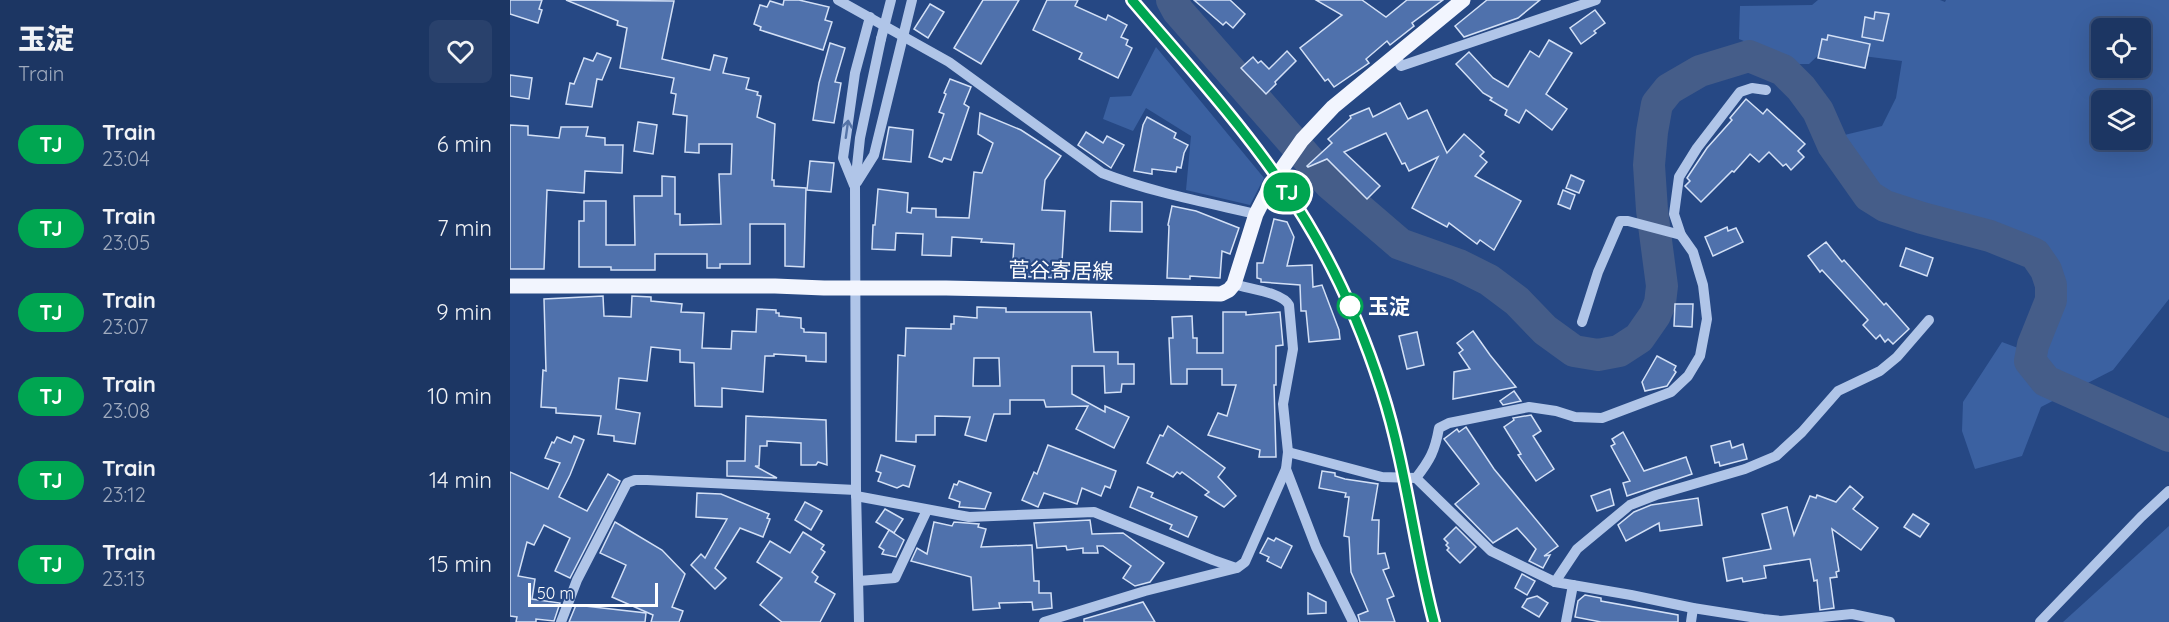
<!DOCTYPE html>
<meta charset="utf-8">
<style>
:root{--surface:#1c3663;--page:#29416c;--text:#f1f3f6;--muted:#a0abbe;--line:#3a5078}
body{margin:0;font-family:Quicksand,"Noto Sans JP",sans-serif;background:var(--page);color:var(--text);height:100vh;display:flex;flex-direction:column;font-size:22px;white-space:nowrap}
*{box-sizing:border-box;margin:0}
p{font-size:20px;color:var(--muted)}
.icon{flex:none;width:33px;height:33px;fill:none;stroke:currentColor;stroke-width:2;stroke-linecap:round;stroke-linejoin:round}
.map{position:relative;flex:1;overflow:hidden}
.details{display:flex;flex-direction:column;background:var(--surface);width:510px}
.details>*{flex:none}
.badge{padding:0 12px;border-radius:20px;font-size:21px;line-height:39px}
.fabs{position:absolute;left:1581px;top:18px;display:grid;gap:12px}
.fabs a{display:grid;place-items:center;width:60px;height:60px;border-radius:9px;background:var(--surface);box-shadow:0 6px 24px #0002,0 0 0 2px var(--line);font-size:30px}
.scale{position:absolute;left:18px;bottom:15px;width:130px;box-sizing:border-box;padding-left:6px;border:3px solid #fff;border-top:0;font-size:16px;line-height:21px;white-space:nowrap;color:#fff;-webkit-text-stroke:4px #264884;paint-order:stroke}
.map>.badge{position:absolute;translate:-50% -50%;box-shadow:0 0 0 3px #fff}
.round{display:grid;place-items:center;flex:none;width:63px;height:63px;border-radius:9px;background:var(--page)}
.overview{display:flex;align-items:center;justify-content:space-between;height:102px;padding:0 18px}
h1{font-size:28px;font-weight:800;line-height:45px}
ul{padding:0;list-style:none}
li{display:flex;align-items:center;gap:18px;height:84px;padding:0 18px}
li div{flex:1}
li b{display:block;font-size:22px}
li em{font-style:normal}
li .badge{min-width:66px;font-weight:700;text-align:center}
main{display:flex;flex:1;min-height:0}
.map>svg:first-child{display:block}
.green{fill:#3b61a1;fill-rule:evenodd}
.lines{fill:none;stroke-linecap:round;stroke-linejoin:round}
.river{stroke:#455d89;stroke-width:32}
.building{fill:#4f71ac;stroke:#d3e0f6;stroke-width:1.5;fill-rule:evenodd}
.minor{stroke:#b0c5e8;stroke-width:10}
.major{stroke:#f2f5fe;stroke-width:15}
.rail-casing{stroke:#fff;stroke-width:7}
.rail{stroke:#264884;stroke-width:4.5;stroke-dasharray:14;stroke-linecap:butt}
.minor-bridge{stroke:#b0c5e8;stroke-width:10}
.oneway{stroke:#5674a7}
.line-casing{stroke:#fff;stroke-width:14}
.line{stroke:#00a651;stroke-width:9}
.stop-dot{fill:#fff;stroke:#00a651;stroke-width:3}
.labels{text-anchor:middle;dominant-baseline:central;stroke-width:4.5;stroke-linejoin:round;paint-order:stroke}
.street-label{font-size:21px;fill:#fff;stroke:#264884}
.stop-label{font-size:21px;font-weight:bold;fill:#fff;stroke:#264884;text-anchor:start}
</style>
<main>
<section class="details">
<div class="overview"><div><h1>玉淀</h1><p>Train</p></div><a class="round"><svg class="icon" aria-label="heart" viewBox="0 0 24 24"><path d="M12 20l-8-8c-3-5 5-10 8-4 3-6 11-1 8 4z"/></svg></a></div>
<ul>
<li><span class="badge" style="background:#00a651;color:#fff">TJ</span><div><b>Train</b><p>23:04</p></div><em>6 min</em></li>
<li><span class="badge" style="background:#00a651;color:#fff">TJ</span><div><b>Train</b><p>23:05</p></div><em>7 min</em></li>
<li><span class="badge" style="background:#00a651;color:#fff">TJ</span><div><b>Train</b><p>23:07</p></div><em>9 min</em></li>
<li><span class="badge" style="background:#00a651;color:#fff">TJ</span><div><b>Train</b><p>23:08</p></div><em>10 min</em></li>
<li><span class="badge" style="background:#00a651;color:#fff">TJ</span><div><b>Train</b><p>23:12</p></div><em>14 min</em></li>
<li><span class="badge" style="background:#00a651;color:#fff">TJ</span><div><b>Train</b><p>23:13</p></div><em>15 min</em></li>
</ul>
</section>
<div class="map">
<svg width="1659" height="622" viewBox="0 0 1659 622">
<rect width="100%" height="100%" fill="#264884"/>
<!-- green -->
<g class="green">
<path d="M1308 0H1430L1435 2 1436 0H1659V299L1603 370 1531 407 1512 456 1465 469 1452 431 1453 402 1492 342 1516 351C1523 342 1535 332 1540 322 1549 302 1552 273 1534 257 1522 246 1517 248 1507 233L1378 202 1360 189 1347 174 1326 137 1372 126 1386 98 1392 61 1353 56 1320 44 1299 64H1289L1229 39 1230 6 1302 5ZM1592 28H1630V68H1592ZM1592 100H1630V140H1592Z"/>
<path d="M646 47 754 178 740 205 676 190 681 136 636 108 623 131 593 119 600 97 621 96Z"/>
<path d="M1659 526V622H1553Z"/>
</g>
<g class="lines">
<!-- river -->
<path class="river" d="M662 0 668 11 819 183 890 244 949 265 979 280 1007 301 1035 330 1064 351 1088 355 1109 351 1129 338 1145 315 1150 303 1152 286 1142 210 1139 165 1142 132 1147 104 1159 89 1190 71 1239 56 1273 70 1291 88 1308 111 1323 145 1359 196 1375 206 1412 218 1480 236 1525 254 1536 270 1541 285V300L1523 345 1520 361 1536 381 1659 436"/>
</g>
<!-- building -->
<g class="building">
<path d="M0 0H32L29 9 32 10 28 23 0 14Z"/>
<path d="M56 0 164 1 152 59 200 70 204 55 217 58 213 73 239 78 236 89 248 92 247 95 251 96 247 117 265 124 262 180H264V186L296 188 294 267 275 266V224H240V264H210V268H197V254H145V270H101V267H69V221H74V201H96V245H125L124 196H152V176L165 177V214H170V225L211 224 209 174H221L222 144H189V153L175 152 177 116 163 114 166 94 161 93 164 78 110 68 117 28 107 25 108 21Z"/>
<path d="M274 0H289L319 7 315 20 322 22 313 50 250 30 251 27 244 24 250 5 257 7 260 1 273 5Z"/>
<path d="M473 0H509L471 64 444 48Z"/>
<path d="M537 0H568L565 6 596 20 598 15 617 25 611 37 618 40 616 45 622 48 608 78 569 59 572 53 523 30Z"/>
<path d="M684 0H720L735 14 723 28 716 22 713 25Z"/>
<path d="M806 0H852L876 17 897 0H933L902 23 904 26 880 45 877 41 856 59 859 63 824 87 818 79 815 81 790 48 832 15Z"/>
<path d="M977 0H1030L1008 18 954 37 945 26Z"/>
<path d="M420 4 434 12 418 38 404 29Z"/>
<path d="M1085 10 1095 23 1084 31 1086 33 1071 44 1060 28Z"/>
<path d="M1365 12 1379 14 1373 41 1352 37 1355 17 1364 19Z"/>
<path d="M1318 35 1360 44 1355 68 1308 58 1312 39 1317 40Z"/>
<path d="M1039 40 1062 53 1036 94 1057 109 1042 130 1016 110 1009 123 995 115 997 110 980 100 982 98 973 93 946 64 959 52 983 78 998 87 1020 51 1029 57Z"/>
<path d="M320 43 335 48 325 82 331 83 324 123 303 120 309 83Z"/>
<path d="M777 51 786 61 765 82 766 84 756 94 731 68 743 57 748 63 751 61 759 69Z"/>
<path d="M87 53 101 58 92 80 87 79 82 107 56 104 60 83 64 84 74 58 83 61Z"/>
<path d="M0 75 22 78 19 99 0 96Z"/>
<path d="M440 79 461 87 454 104 459 107 441 160 434 158 432 162 419 157 434 114 429 112 436 94 434 93Z"/>
<path d="M1236 99 1253 114 1257 109 1295 144 1288 151 1294 157 1281 170 1276 164 1273 166 1259 152 1249 162 1240 154 1224 172 1222 171 1191 202 1175 186 1180 181 1177 178 1197 148 1222 120 1220 118Z"/>
<path d="M890 103 898 119 917 110 937 153 954 134 974 152 970 156 977 162 965 176 1011 201 984 250 970 240 967 244 939 223 937 227 902 208 928 157 899 171 895 163 892 164 876 133 834 152 870 186 857 199 817 159 798 167 797 166 822 143 818 139 841 118 840 116 859 108 863 117Z"/>
<path d="M470 113 511 130 551 156 535 180 532 210 555 211 551 278 502 276 504 244 471 242 472 239 442 237 441 256 412 255 413 234 386 233 385 250 362 249 363 225H365L368 189 398 193 397 212 401 213 402 208 426 209V217L459 218 464 172 472 173 483 143 468 134Z"/>
<path d="M637 117 666 133 664 138 678 145 674 153 671 168 667 167 666 172 642 169V174L624 171 633 125Z"/>
<path d="M128 122 147 125 143 154 124 151Z"/>
<path d="M0 125 18 126V135L49 138 51 127H78L76 136 95 138V145H113L112 173 75 171 74 193 37 190 34 269H0Z"/>
<path d="M379 127 403 130 401 162 373 159Z"/>
<path d="M576 132 593 143 597 136 614 145 601 168 568 145Z"/>
<path d="M300 161 324 163 321 192 297 190Z"/>
<path d="M1061 175 1074 181 1069 193 1056 188Z"/>
<path d="M1053 190 1065 195 1060 209 1048 204Z"/>
<path d="M601 201 632 202V232L600 231Z"/>
<path d="M662 206 686 211 729 228 720 254 712 251 710 278 680 276V279L657 278 659 226 658 225Z"/>
<path d="M764 219 777 222 784 237 777 266 802 265 803 287 812 285 829 330 830 339 799 342 796 311H791L790 285 751 282V279L747 278V263H753Z"/>
<path d="M1217 227 1218 231 1226 228 1233 242 1203 256 1195 237Z"/>
<path d="M1316 242 1332 262 1334 260 1374 305 1376 303 1399 329 1383 344 1378 339 1375 342 1370 335 1366 339 1353 325 1358 320 1312 270 1310 272 1298 256Z"/>
<path d="M1396 248 1423 258 1417 276 1390 266Z"/>
<path d="M93 296 94 316 121 317 122 296 141 297V301L172 304 171 312 194 313 192 348 221 349 222 331 246 332 247 309 266 310V313H269V316L291 318V328L294 329V332L316 333V362L296 361V356L264 354V356H255L253 392 212 388V407L185 406 184 363 170 362V350L141 347 137 381 109 378 106 409 130 413 125 444 104 441V436L88 434 91 416 46 413V408L31 407 33 370 36 371 34 299Z"/>
<path d="M1165 304H1183L1182 327 1164 326Z"/>
<path d="M467 307 496 308V312H581L584 352H608V364H624V384H612L611 392 595 393 594 366H562V394L595 412V406L619 417 604 448 566 429 578 406 536 407 534 400H500V414H484L476 441 455 435 460 417 425 416V435H406V442L386 441 388 355 395 356 396 328 441 329V324H444V316L467 318ZM464 358H489L490 386H463Z"/>
<path d="M713 312H736V315L770 312 773 345 766 346V385H764L766 457H749L750 450 698 435 708 413 717 416 726 385H712V369H677V384H661L659 338H663L662 317 682 316 683 338H687V353H713Z"/>
<path d="M963 331 980 355 1006 387 943 399 944 372 960 369 949 353 953 350 947 343Z"/>
<path d="M907 332 914 365 897 369 889 336Z"/>
<path d="M1147 356 1166 366 1164 370 1166 372 1157 386 1135 391 1132 382Z"/>
<path d="M1004 391 1011 401 993 405 990 401Z"/>
<path d="M1021 415 1031 431 1023 436 1044 469 1026 481 1008 455 1011 454 994 427 1004 420 1003 418Z"/>
<path d="M236 416 316 420 317 465 308 462 306 465H291V443L257 441V446H250L249 466H245L267 478 217 476V461H235Z"/>
<path d="M658 426 715 468 708 477 726 496 714 507 695 495 699 492 672 472 670 474 667 472 663 477 637 463 650 435 653 436Z"/>
<path d="M956 427 984 469 1048 546 1034 556 1040 555 1033 568 1019 561 1026 549 1007 528 983 543 945 504 969 484 934 439 947 429 949 432Z"/>
<path d="M1113 432 1134 471 1176 457 1182 474 1117 496 1113 483 1120 481 1101 446 1105 444 1102 439Z"/>
<path d="M64 436 74 440 60 475 49 497 77 511 98 474 110 481 60 578 45 571 60 538 34 525 24 545 17 542 8 576 25 579 22 599 50 603 44 621 26 619V622H6L7 617 0 616V472L38 489 50 463 35 458 42 442 44 443 47 437 61 443Z"/>
<path d="M1220 441 1222 448 1233 444 1237 459 1210 466 1209 462 1205 463 1201 446Z"/>
<path d="M538 445 606 471 600 488 595 486 591 496 572 488 567 504 534 493 528 507 512 500 524 472 527 474Z"/>
<path d="M371 455 405 466 399 487 393 485 387 488 368 481 371 473 366 471Z"/>
<path d="M812 471 825 473V476L835 479 868 484 862 520H869L868 554 875 553 879 568 873 570 884 596 877 599 885 622H850L848 615 858 611 841 572 839 537 834 536 839 497H835L836 493 809 488Z"/>
<path d="M449 481 481 493 475 509 449 507 450 502 439 498 444 484 447 485Z"/>
<path d="M1340 486 1353 497 1343 509 1368 528 1351 550 1322 529 1329 571 1326 572 1327 577 1320 578 1324 608 1310 610 1307 580 1304 581 1300 559 1254 566 1256 578 1233 582 1232 578 1217 581 1213 558 1261 549 1252 514 1277 507 1284 535 1300 496 1306 498 1307 495 1326 502Z"/>
<path d="M628 487 643 493 641 497 687 517 678 537 660 529 662 525 620 507Z"/>
<path d="M1100 489 1104 505 1087 511 1081 496Z"/>
<path d="M187 493 211 494 259 514 257 518 260 519 253 537 230 528 205 568 216 578 205 589 181 565 191 554 195 558 217 519 186 517Z"/>
<path d="M1188 498 1192 525 1150 531 1149 523 1116 541 1108 525 1124 512 1141 505Z"/>
<path d="M295 502 312 511 301 530 285 520Z"/>
<path d="M375 509 393 519 384 533 366 522Z"/>
<path d="M1403 514 1419 524 1410 537 1394 527Z"/>
<path d="M580 520 582 534 613 533 654 563 640 582 625 586 613 578 621 566 593 546H587L588 553H573V548L557 550 556 546 527 548 524 523Z"/>
<path d="M105 522 152 550 175 574 162 607 173 611 169 622H141L143 615 102 597 116 565 90 553Z"/>
<path d="M424 522 442 526 444 522 469 524 468 527 476 529 471 547 522 545 524 581H529V593H541L542 608 523 610 522 602 489 603 490 608 463 610 461 577 401 561 407 548 417 554Z"/>
<path d="M946 527 966 547 950 563 937 550 939 548 936 545 938 543 934 539Z"/>
<path d="M379 530 394 540 386 557 372 554 374 550 369 547Z"/>
<path d="M293 532 314 545 311 549 315 552 302 572 308 577 305 582 325 594 310 622H272L250 605 272 578 247 562 260 541 280 553Z"/>
<path d="M758 538 764 541 766 538 782 546 771 568 757 561 759 557 750 553Z"/>
<path d="M1012 574 1025 581 1017 595 1005 588Z"/>
<path d="M798 593 816 602V613L798 614Z"/>
<path d="M1075 595 1091 598V601L1168 615V622H1091L1065 617 1068 601Z"/>
<path d="M1027 596 1038 603 1029 617 1012 607 1017 599Z"/>
<path d="M633 602 645 622H574V619Z"/>
<path d="M66 605 136 613 135 622H59Z"/>
</g>
<g class="lines">
<!-- minor -->
<g class="minor">
<path d="M328 0 439 62 592 173C641 192 694 202 746 214"/>
<path d="M886 56 891 66 1086 0"/>
<path d="M347 182 364 155 402 0"/>
<path d="M344 185 333 158 345 73 360 17"/>
<path d="M1072 322 1088 272 1110 221H1118L1171 235"/>
<path d="M778 452 872 477 906 478 981 551 1045 582 1121 595 1183 608 1253 619 1271 621 1342 614 1380 622"/>
<path d="M776 469 806 547 843 622"/>
<path d="M906 478C920 460 925 451 929 428L939 423 1019 407 1046 411 1065 417 1092 418 1161 392 1178 376 1190 356 1197 319 1193 285 1183 252 1171 235 1164 214 1169 177 1187 148 1230 92 1242 88 1256 90"/>
<path d="M346 496 459 517 584 512 703 560 726 568"/>
<path d="M349 581 385 578 417 510"/>
<path d="M1045 582 1067 549 1120 505 1146 495 1235 469 1266 456 1292 432 1328 391 1370 371 1387 357 1419 320"/>
<path d="M51 622 67 580 117 483 125 480H137L346 490"/>
<path d="M349 622 346 490 345 185 350 138 371 39"/>
<path d="M534 622 635 591 727 568 735 562 776 469 778 452 773 404 783 349 779 305C772 292 738 289 724 284"/>
<path d="M1056 622 1063 585"/>
<path d="M1181 622 1183 608"/>
<path d="M1530 622 1631 517 1659 491"/>
</g>
<!-- major -->
<path class="major" d="M0 286H265L314 288H436L711 294 719 290 724 284 746 214 762 183 792 140 823 107 953 0"/>
<!-- rail casing -->
<g class="rail-casing">
<path id="rail" d="M622 0C674 61 729 121 774 187 817 249 849 319 872 391 896 466 904 546 924 622"/>
</g>
<!-- rail -->
<use href="#rail" class="rail"/>
<!-- minor-bridge -->
<path class="minor-bridge" d="M371 39 381 0"/>
</g>
<!-- one-way arrows -->
<defs><path id="oneway-shaft" d="M-6 0H5M1.5-3L5.5 0L1.5 3" fill="none" stroke-width="1.6" stroke-linecap="round" stroke-linejoin="round" transform="scale(1.5)"/></defs>
<use class="oneway" href="#oneway-shaft" transform="translate(337 129) rotate(-82)"/>
<g class="lines">
<!-- line casing -->
<g class="line-casing">
<path id="line" d="M622 0C674 61 729 121 774 187 817 249 849 319 872 391 896 466 904 546 924 622"/>
</g>
<!-- line -->
<use href="#line" class="line"/>
</g>
<!-- markers -->
<circle class="stop-dot" cx="840" cy="306" r="12"/>
<g class="labels">
<!-- street labels -->
<g class="street-label">
<text transform="translate(551 270) rotate(1)">菅谷寄居線</text>
</g>
<!-- stop labels -->
<g class="stop-label">
<text x="858" y="306">玉淀</text>
</g>
</g>
</svg>
<div class="fabs">
<a><svg class="icon" aria-label="locate" viewBox="0 0 24 24"><circle cx="12" cy="12" r="6"/><path d="M12 2v4M12 18v4M2 12h4M18 12h4"/></svg></a>
<a><svg class="icon" aria-label="layers" viewBox="0 0 24 24"><path d="M12 4l9 5-9 5-9-5zM3 14l9 5 9-5"/></svg></a>
</div>
<div class="scale">50 m</div>
<b class="badge" style="left:777px;top:192px;background:#00a651;color:#fff">TJ</b>
</div>
</main>
